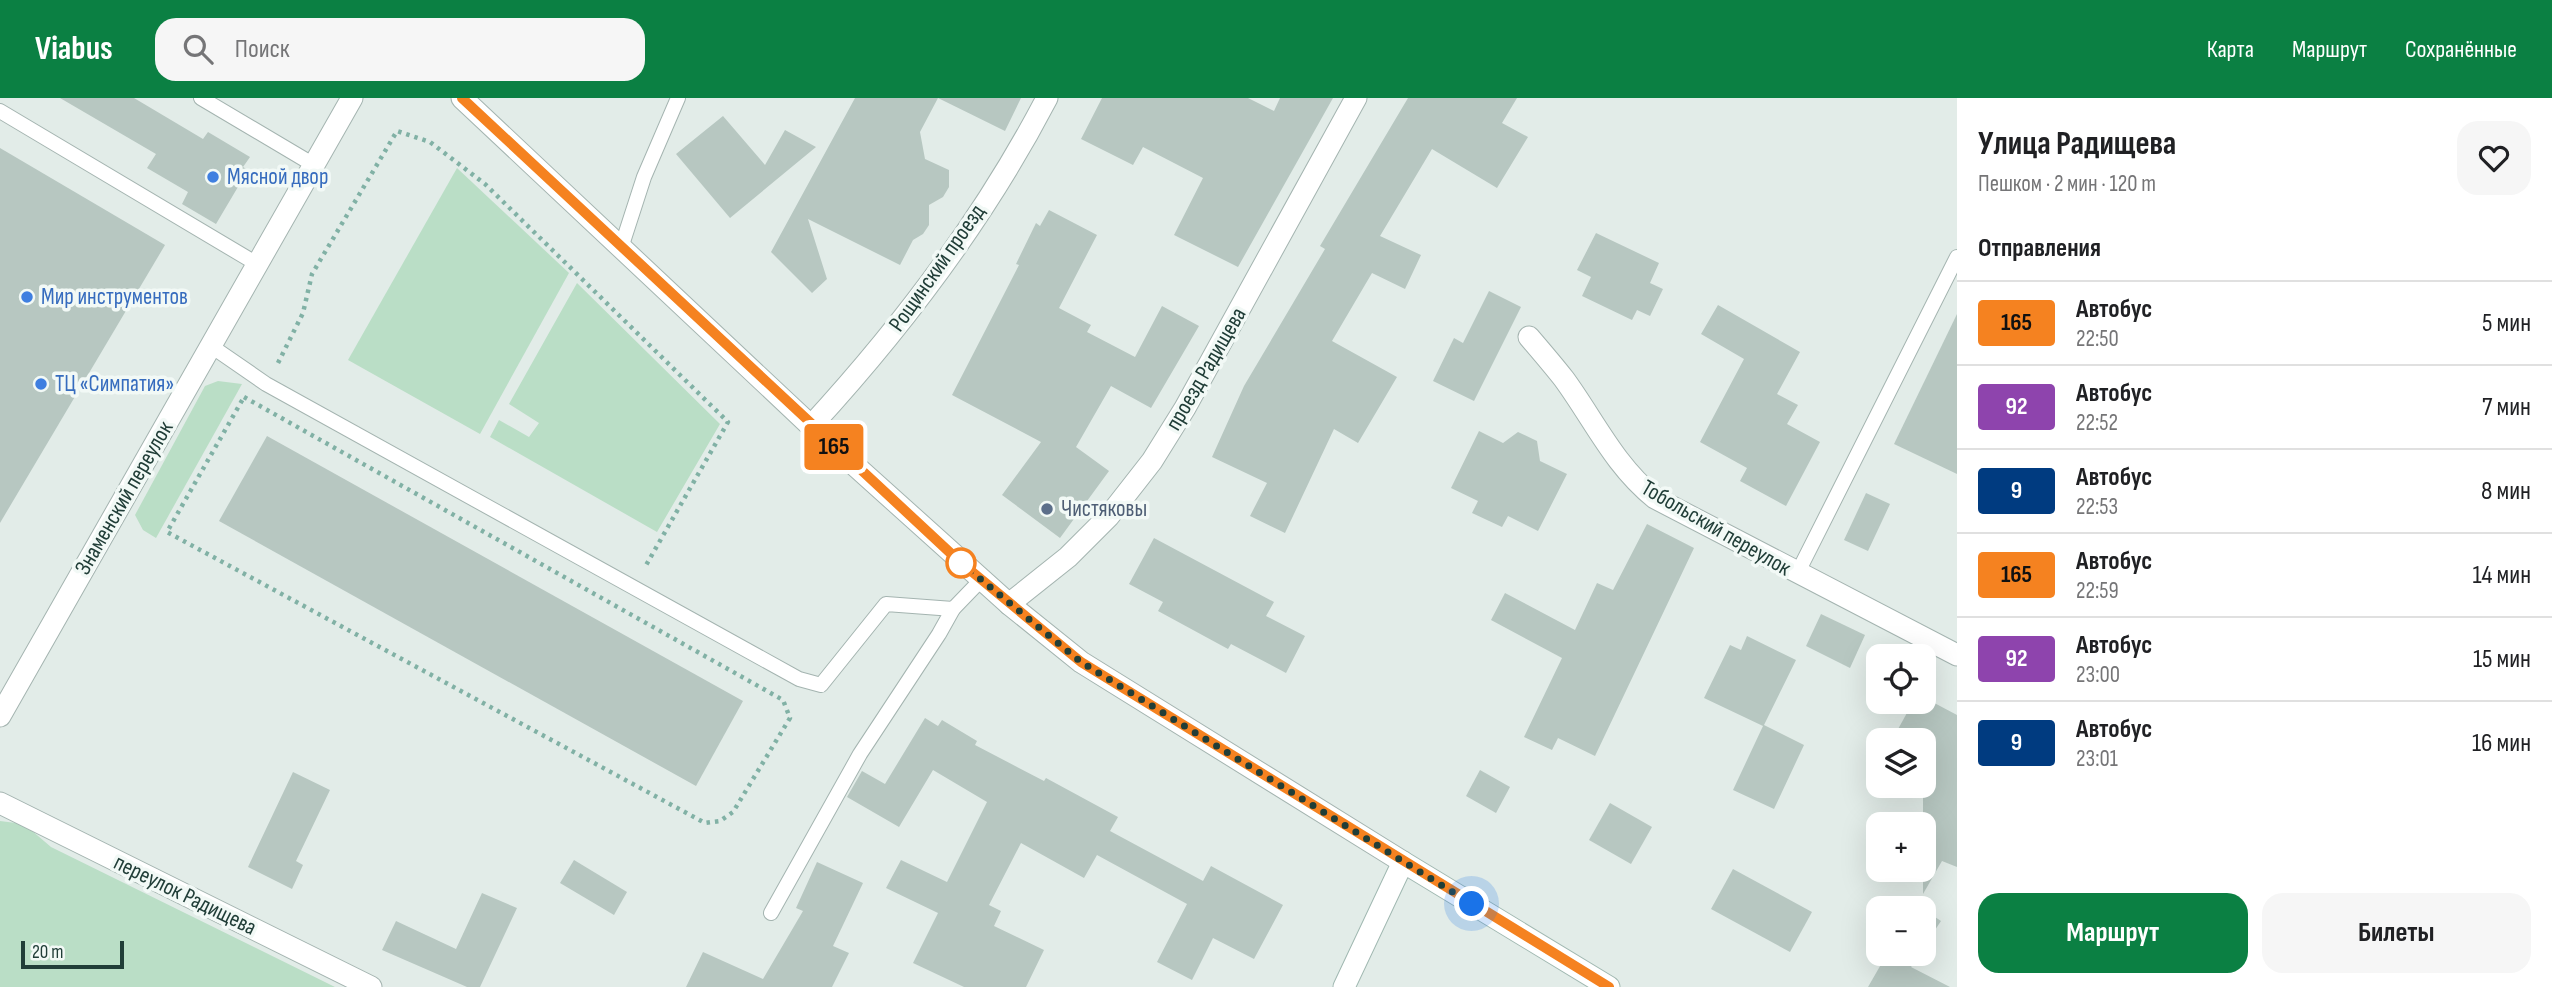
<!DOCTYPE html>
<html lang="ru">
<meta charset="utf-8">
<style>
:root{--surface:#fff;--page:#f6f6f6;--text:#202124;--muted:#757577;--line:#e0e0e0;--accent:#0b8043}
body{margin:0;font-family:"Sofia Sans Condensed",sans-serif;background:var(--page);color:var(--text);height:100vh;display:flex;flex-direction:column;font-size:26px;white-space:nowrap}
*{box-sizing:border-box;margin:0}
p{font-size:23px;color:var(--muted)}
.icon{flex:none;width:38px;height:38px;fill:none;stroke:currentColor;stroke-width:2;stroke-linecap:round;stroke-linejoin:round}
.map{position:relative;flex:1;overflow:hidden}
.details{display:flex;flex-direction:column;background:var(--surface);width:595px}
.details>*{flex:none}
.badge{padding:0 14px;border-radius:5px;font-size:24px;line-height:46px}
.buttons{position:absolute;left:1866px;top:546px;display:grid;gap:14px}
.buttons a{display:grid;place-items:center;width:70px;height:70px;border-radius:14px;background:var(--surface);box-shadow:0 7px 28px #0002;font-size:35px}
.scale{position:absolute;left:21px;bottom:18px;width:103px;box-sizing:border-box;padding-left:7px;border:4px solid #213e38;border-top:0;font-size:19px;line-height:24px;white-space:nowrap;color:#213e38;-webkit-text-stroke:5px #f2f9f6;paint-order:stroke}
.you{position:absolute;width:35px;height:35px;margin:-18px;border:5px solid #fff;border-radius:50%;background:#1a73e8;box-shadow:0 0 0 10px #1a73e833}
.map>.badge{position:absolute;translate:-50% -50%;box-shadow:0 0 0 4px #fff}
h2{padding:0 21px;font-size:26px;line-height:63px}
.round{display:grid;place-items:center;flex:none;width:74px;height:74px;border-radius:21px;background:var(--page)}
.headline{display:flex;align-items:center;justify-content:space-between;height:119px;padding:0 21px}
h1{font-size:33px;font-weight:700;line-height:52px}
.primary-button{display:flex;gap:14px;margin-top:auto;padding:14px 21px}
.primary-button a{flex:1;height:80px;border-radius:21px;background:var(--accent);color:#fff;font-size:28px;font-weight:700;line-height:80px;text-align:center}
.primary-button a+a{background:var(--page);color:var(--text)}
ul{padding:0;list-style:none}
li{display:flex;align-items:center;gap:21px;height:84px;padding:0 21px;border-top:2px solid var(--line)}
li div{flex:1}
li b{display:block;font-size:26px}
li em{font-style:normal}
li .badge{min-width:77px;font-weight:700;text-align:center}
header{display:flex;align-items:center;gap:42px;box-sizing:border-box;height:98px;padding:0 35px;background:var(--accent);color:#fff}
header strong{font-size:33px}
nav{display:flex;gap:38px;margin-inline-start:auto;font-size:24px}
.search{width:490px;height:63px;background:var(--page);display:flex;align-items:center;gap:18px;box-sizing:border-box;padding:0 24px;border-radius:21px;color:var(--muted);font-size:26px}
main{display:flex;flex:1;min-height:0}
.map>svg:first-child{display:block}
.green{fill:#badec6}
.building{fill:#b7c7c1}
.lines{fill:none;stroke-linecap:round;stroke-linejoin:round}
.lane-casing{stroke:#a4b4b0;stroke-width:16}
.street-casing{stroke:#a4b4b0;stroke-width:23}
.secondary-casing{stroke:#a0b8b1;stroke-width:23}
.path{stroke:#81b1a5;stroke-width:4.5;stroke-dasharray:3.5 5;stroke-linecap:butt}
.lane{stroke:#fff;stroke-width:14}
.street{stroke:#fff;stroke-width:21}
.secondary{stroke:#fff;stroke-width:21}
.line-casing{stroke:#fff;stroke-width:16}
.line{stroke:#f58220;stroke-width:10}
.walk{stroke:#213e38;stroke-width:7;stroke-dasharray:0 12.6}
.shop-dot{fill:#3f7fe0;stroke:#f2f9f6;stroke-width:2.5}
.service-dot{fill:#5c6f8a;stroke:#f2f9f6;stroke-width:2.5}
.stop-dot{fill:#fff;stroke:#f58220;stroke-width:3.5}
.labels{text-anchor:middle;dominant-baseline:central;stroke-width:7;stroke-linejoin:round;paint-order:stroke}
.shop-label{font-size:23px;fill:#366cbe;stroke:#f2f9f6;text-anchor:start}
.street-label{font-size:23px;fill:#213e38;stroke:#f2f9f6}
.service-label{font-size:23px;fill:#4e5e75;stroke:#f2f9f6;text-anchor:start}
</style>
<header>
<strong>Viabus</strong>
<div class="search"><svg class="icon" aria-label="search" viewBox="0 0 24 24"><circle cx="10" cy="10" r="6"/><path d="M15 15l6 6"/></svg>Поиск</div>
<nav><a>Карта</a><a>Маршрут</a><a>Сохранённые</a></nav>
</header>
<main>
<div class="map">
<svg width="1957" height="889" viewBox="0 0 1957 889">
<rect width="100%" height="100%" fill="#e2ece8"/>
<!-- green -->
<g class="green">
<path d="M457 70 569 175 480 336 348 262Z"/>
<path d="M577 185 720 326 657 434 490 339 499 322 529 339 539 325 509 306Z"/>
<path d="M218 283 242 286 156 440 143 432 135 417 205 288Z"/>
<path d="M0 723 24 726 51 749 335 889H0Z"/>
</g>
<!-- building -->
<g class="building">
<path d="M60 0H134L203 41 208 34 250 59 243 69 248 72 216 126 182 106 188 94 147 70 156 56Z"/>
<path d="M855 0H1021L1005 33 938 0 920 34 925 61 949 72V89L943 99 929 107V127L923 136 913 142 900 167 808 121 827 181 812 195 771 154Z"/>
<path d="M1102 0H1248L1274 13 1280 0H1333L1238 169 1174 137 1203 80 1143 49 1133 67 1081 41Z"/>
<path d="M1408 0H1517L1502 25 1528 39 1497 90 1432 51 1380 138 1421 157 1405 191 1372 175 1332 243 1397 279 1358 345 1334 331 1285 435 1250 418 1267 385 1212 359 1244 288 1325 151 1320 148Z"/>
<path d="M723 18 765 67 785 32 816 49 730 120 676 56Z"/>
<path d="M0 50 165 147 0 425Z"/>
<path d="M1049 112 1097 137 1059 210 1091 227 1087 234 1135 259 1162 208 1199 228 1151 310 1111 288 1076 349 1109 373 1060 440 1002 397 1041 344 952 297 1019 167 1016 166 1036 125 1040 128Z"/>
<path d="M1596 135 1659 165 1650 185 1663 191 1650 218 1637 212 1632 222 1582 198 1591 179 1577 172Z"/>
<path d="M1489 193 1521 209 1474 303 1433 283 1454 240 1463 245Z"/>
<path d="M1718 207 1800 254 1777 296 1798 307 1787 326 1820 344 1786 408 1740 383 1747 370 1700 344 1744 261 1701 236Z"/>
<path d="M1957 216V376L1894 346Z"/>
<path d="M1479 333 1503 345 1518 334 1537 343 1540 363 1567 376 1538 433 1508 418 1502 429 1472 415 1478 403 1451 390Z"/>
<path d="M267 338 743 603 696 688 219 423Z"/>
<path d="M1866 395 1890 406 1868 453 1844 442Z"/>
<path d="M1647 426 1694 450 1595 658 1558 640 1552 652 1524 639 1562 560 1491 522 1505 495 1575 532 1597 485 1613 492Z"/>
<path d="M1154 440 1274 504 1266 518 1305 538 1286 575 1231 546 1228 551 1158 513 1163 504 1129 486Z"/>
<path d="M1821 516 1865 537 1850 570 1806 548Z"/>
<path d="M1747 538 1796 562 1764 627 1804 647 1774 711 1733 692 1763 628 1704 600 1730 547 1741 552Z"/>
<path d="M1923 599 1957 617V769L1942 763 1923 796V642H1892L1913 604H1923Z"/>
<path d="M925 620 938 628 942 622 977 643 975 647 1044 683 1046 680 1118 719 1110 733 1203 783 1211 768 1283 807 1254 861 1213 840 1192 882 1157 864 1187 806 1097 757 1084 780 1021 745 989 807 1001 813 994 828 1044 852 1026 889H964L913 865 938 815 886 790 901 762 947 784 987 704 933 672 899 729 847 699 862 673 885 686Z"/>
<path d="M1480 672 1510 689 1496 715 1466 698Z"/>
<path d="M293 674 330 692 296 763 303 767 292 791 248 769Z"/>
<path d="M1610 705 1652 729 1631 766 1589 742Z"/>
<path d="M574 762 627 794 614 817 560 785Z"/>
<path d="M817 764 863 785 833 848 849 855 832 889H686L703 854 763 881 803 813 796 810Z"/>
<path d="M1733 771 1812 814 1790 854 1711 811Z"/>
<path d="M482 795 517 810 480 889H467L382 852 396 823 456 851Z"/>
<path d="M1923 811 1941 823 1923 850Z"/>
<path d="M1887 856H1920L1911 869 1950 889H1868Z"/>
</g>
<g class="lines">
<!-- lane casing -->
<g class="lane-casing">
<g id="lane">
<path d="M201 0 314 67"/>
<path d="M0 13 257 166"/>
<path d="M621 150 644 79 678 0"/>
<path d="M211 248 266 286 799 581 821 587 886 506 953 511 981 482"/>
<path d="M1797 476 1957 159"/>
<path d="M771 815 860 656 939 536 953 511"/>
</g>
</g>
<!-- street casing -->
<g class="street-casing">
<g id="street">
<path d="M462 0 811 328 1009 506 1081 564 1403 764"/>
<path d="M1529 239C1541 253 1553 267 1564 281 1594 322 1614 367 1655 400L1957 557"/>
<path d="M811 328C902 229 985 119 1047 0"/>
<path d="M1009 506 1068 459 1109 418 1152 363 1185 310 1356 0"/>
<path d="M0 618 352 0"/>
<path d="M0 705 371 889"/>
</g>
</g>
<!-- secondary casing -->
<g class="secondary-casing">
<path id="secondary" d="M1344 889 1403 764 1609 889"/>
</g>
<!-- path -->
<g class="path">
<path d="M278 265 303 215 312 176 397 33 430 44 485 86 728 324 645 469"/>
<path d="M244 299 783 602 790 620 733 714 720 723 705 725 167 434Z"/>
</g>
<!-- lane -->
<use href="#lane" class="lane"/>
<!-- street -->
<use href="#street" class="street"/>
<!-- secondary -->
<use href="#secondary" class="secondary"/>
</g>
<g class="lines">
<!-- line casing -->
<g class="line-casing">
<path id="line" d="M462 0 959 463 1081 564 1609 889"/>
</g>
<!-- line -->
<use href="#line" class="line"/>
<!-- walk -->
<path class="walk" d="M961 465 1081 564 1472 806"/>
</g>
<!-- markers -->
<g class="shop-dot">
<circle cx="213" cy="79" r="7"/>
<circle cx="27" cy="199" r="7"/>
<circle cx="41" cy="286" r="7"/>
</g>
<circle class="service-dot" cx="1047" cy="411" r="7"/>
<circle class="stop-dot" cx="961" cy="465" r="14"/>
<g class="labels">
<!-- shop labels -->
<g class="shop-label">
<text x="227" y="79">Мясной двор</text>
<text x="41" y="199">Мир инструментов</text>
<text x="55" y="286">ТЦ «Симпатия»</text>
</g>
<!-- street labels -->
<g class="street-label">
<text transform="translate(937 170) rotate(-55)">Рощинский проезд</text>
<text transform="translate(1206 271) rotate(-60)">проезд Радищева</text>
<text transform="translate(124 400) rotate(-60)">Знаменский переулок</text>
<text transform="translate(1716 430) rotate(30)">Тобольский переулок</text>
<text transform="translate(185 797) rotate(26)">переулок Радищева</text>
</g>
<!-- service labels -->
<g class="service-label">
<text x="1061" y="411">Чистяковы</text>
</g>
</g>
</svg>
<div class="buttons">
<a><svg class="icon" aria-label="locate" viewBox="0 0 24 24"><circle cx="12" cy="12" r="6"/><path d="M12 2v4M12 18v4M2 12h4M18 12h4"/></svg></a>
<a><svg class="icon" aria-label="layers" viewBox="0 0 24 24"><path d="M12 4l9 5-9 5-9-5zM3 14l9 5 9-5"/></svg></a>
<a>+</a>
<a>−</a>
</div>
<div class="scale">20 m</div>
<div class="you" style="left:1472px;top:806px"></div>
<b class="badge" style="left:834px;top:349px;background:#f58220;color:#111">165</b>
</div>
<section class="details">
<div class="headline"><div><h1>Улица Радищева</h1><p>Пешком · 2 мин · 120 m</p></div><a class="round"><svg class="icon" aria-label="heart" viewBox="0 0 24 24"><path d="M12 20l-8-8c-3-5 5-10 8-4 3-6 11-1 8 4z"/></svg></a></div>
<h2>Отправления</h2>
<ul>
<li><span class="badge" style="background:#f58220;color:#111">165</span><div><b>Автобус</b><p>22:50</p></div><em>5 мин</em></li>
<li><span class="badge" style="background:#8e44ad;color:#fff">92</span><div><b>Автобус</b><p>22:52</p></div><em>7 мин</em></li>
<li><span class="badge" style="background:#003b80;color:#fff">9</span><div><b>Автобус</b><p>22:53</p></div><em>8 мин</em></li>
<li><span class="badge" style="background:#f58220;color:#111">165</span><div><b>Автобус</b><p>22:59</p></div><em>14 мин</em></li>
<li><span class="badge" style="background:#8e44ad;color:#fff">92</span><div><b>Автобус</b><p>23:00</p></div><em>15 мин</em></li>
<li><span class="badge" style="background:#003b80;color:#fff">9</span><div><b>Автобус</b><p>23:01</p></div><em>16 мин</em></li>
</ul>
<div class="primary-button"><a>Маршрут</a><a>Билеты</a></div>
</section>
</main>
